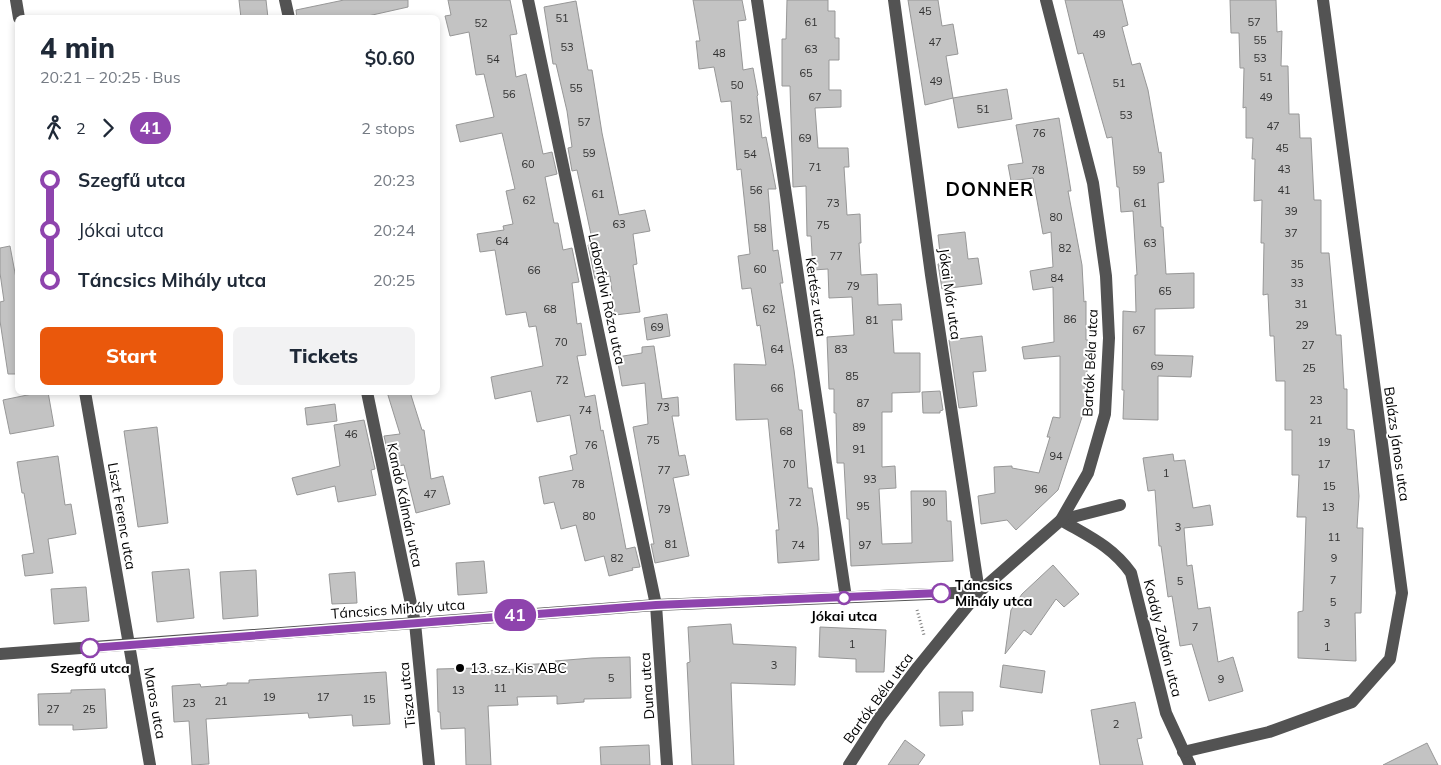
<!DOCTYPE html>
<meta charset="utf-8">
<style>
:root{--surface:#fff;--page:#f2f2f3;--text:#1f2937;--muted:#747a83;--accent:#ea580c}
body{margin:0;font-family:Mulish,sans-serif;background:var(--page);color:var(--text);height:100vh;display:flex;flex-direction:column;font-size:19px;white-space:nowrap}
*{box-sizing:border-box;margin:0}
p{font-size:16px;color:var(--muted)}
.icon{flex:none;width:28px;height:28px;fill:none;stroke:currentColor;stroke-width:2;stroke-linecap:round;stroke-linejoin:round}
.map{position:relative;flex:1;overflow:hidden}
.drawer{position:absolute;left:15px;top:15px;width:425px;height:380px;display:flex;flex-direction:column;background:var(--surface);border-radius:8px;box-shadow:0 2px 8px #0003}
.drawer>*{flex:none}
.badge{padding:0 10px;border-radius:16px;font-size:18px;line-height:32px}
.map>.badge{position:absolute;translate:-50% -50%;box-shadow:0 0 0 2px #fff}
.legs{display:flex;align-items:center;gap:8px;height:55px;padding:0 25px;font-size:16px}
.legs p{margin-inline-start:auto}
.head{display:flex;align-items:center;justify-content:space-between;height:85px;padding:0 25px}
h1{font-size:28px;font-weight:800;line-height:38px}
.cta{display:flex;gap:10px;margin-top:auto;padding:10px 25px}
.cta a{flex:1;height:58px;border-radius:8px;background:var(--accent);color:#fff;font-size:20px;font-weight:800;line-height:58px;text-align:center}
.cta a+a{background:var(--page);color:var(--text)}
ul{padding:0 25px;list-style:none}
li{display:flex;align-items:center;gap:18px;height:50px;font-size:19px}
li i{display:grid;place-items:center;width:8px;height:100%;margin:0 6px;background:currentColor}
li i::after{content:'';width:12px;height:12px;margin:-6px;border:4px solid;border-radius:50%;background:var(--surface)}
li p{margin-inline-start:auto}
li:first-child i{background:linear-gradient(#0000 50%,currentColor 0)}
li:last-child i{background:linear-gradient(currentColor 50%,#0000 0)}
.map>svg:first-child{display:block}
.building{fill:#c3c3c3;stroke:#979797}
.lines{fill:none;stroke-linecap:round;stroke-linejoin:round}
.path{stroke:#757575;stroke-width:3;stroke-dasharray:1 2.5;stroke-linecap:butt}
.minor{stroke:#535353;stroke-width:12}
.line-1-casing{stroke:#fff;stroke-width:11}
.line-1{stroke:#8e44ad;stroke-width:8}
.stop-1-dot{fill:#fff;stroke:#8e44ad;stroke-width:2.5}
.poi-dot{fill:#000;stroke:#fff;stroke-width:2}
.labels{text-anchor:middle;dominant-baseline:central;stroke-width:4;stroke-linejoin:round;paint-order:stroke}
.number-label{font-size:11px;fill:#313131}
.street-label{font-size:14px;fill:#000;stroke:#fff}
.stop-label{font-size:14px;font-weight:bold;fill:#000;stroke:#fff}
.poi-label{font-size:14px;fill:#000;stroke:#fff;text-anchor:start}
.district-label{font-size:19px;font-weight:bold;letter-spacing:1px;fill:#000;stroke:#fff}
</style>
<div class="map">
<svg width="1441" height="765" viewBox="0 0 1441 765">
<rect width="100%" height="100%" fill="#fff"/>
<!-- building -->
<g class="building">
<path d="M239 0H266L268 18H241Z"/>
<path d="M344 0H408V7L359 18H297L296 10Z"/>
<path d="M448 0H510L517 34 510 35 516 77 526 74 543 154 552 152 557 174 545 177 554 223H558L563 250 572 248 579 282 572 283 577 324 581 323 586 355 577 356 585 397 595 395 601 431 603 430 626 549 635 547 640 567 632 568 633 570 609 576 604 556 585 561 576 525 561 529 554 502 544 504 539 477 573 470 570 456 577 454 570 415 537 422 531 391 495 399 491 377 543 366 536 326 529 327 526 312 506 315 495 250 480 252 477 234 504 230 503 226 513 224 506 191 515 189 502 133 460 142 456 125 494 117 484 74 476 75 469 32 450 36 445 16 451 15Z"/>
<path d="M693 0H742L746 20 738 21 743 70 753 68 758 95 757 96 762 138 766 137 776 189H768L773 251 778 250 783 283H780L794 370 799 410H802L808 488H812L818 528 819 560 778 563 776 530H779L768 419 736 420 734 364 766 365 760 325 757 326 751 288 742 289 738 256 750 254 741 169 737 170 731 101 721 102 714 67 699 69 696 41H700Z"/>
<path d="M787 0H828V11H835V38H839V60H829V90H841V107L815 108 818 148H848L849 167H844L847 215 860 214 861 243H859L861 275 877 274 878 305 901 304 902 320H892L894 353H920V392L892 393V412H882V467L895 466 896 488 879 489 882 544 912 543 911 491H946L947 521H951L953 561 851 566 849 519H847L844 463H837L836 413H834V389H829L827 337 854 335 852 297 829 298 828 269 813 270 811 236H807L806 186 793 187 790 86H782V39H786Z"/>
<path d="M908 0H938L942 26 953 24 958 54 946 56 953 98 925 105Z"/>
<path d="M1065 0H1122L1128 25 1122 27 1132 65 1140 63 1148 90 1159 153 1161 152 1164 182 1158 183 1161 227H1163L1166 274 1194 273V308L1155 309V355L1193 356 1191 377 1158 376V420L1123 419 1124 390H1122L1123 311 1136 312 1135 275H1137L1133 211 1121 212 1119 187H1117L1112 137 1107 138 1083 53 1078 54Z"/>
<path d="M1230 0H1276L1277 32 1282 31 1281 66H1288L1289 114H1299L1300 138H1311L1314 200H1321V253H1329L1336 335H1341L1344 389H1347V429L1354 430 1359 496 1357 528H1363L1361 613H1355L1356 661 1298 658V612L1303 611 1306 517H1297L1299 475H1292V430H1285V381H1276L1274 336H1270L1268 294 1263 295 1264 243H1261L1262 200 1254 201 1255 159H1252L1253 138H1246V107L1243 108 1244 68H1240L1239 33H1231Z"/>
<path d="M576 1 588 70H592L602 133 619 215 645 210 650 231 633 234 637 264 633 265 640 312 615 315 610 276 595 279 588 245 593 244 586 211 577 170 572 171 568 148 572 147 567 111 556 64H553L544 7Z"/>
<path d="M1007 89 1012 119 958 128 953 98Z"/>
<path d="M1059 118 1071 191H1068L1082 265 1084 302 1086 301V340H1088L1086 405 1058 490 1016 530 1007 520 981 524 978 496 995 493 994 467 1012 466V468L1039 473 1050 437H1047L1053 417 1060 418V356L1024 359 1022 347 1054 342 1053 287 1033 290 1030 271 1053 267 1051 232 1043 234 1033 178 1011 181 1008 165 1023 163 1016 125Z"/>
<path d="M965 232 968 259 978 258 982 284 942 289 938 264 941 263 938 235Z"/>
<path d="M10 246 18 289V374H8L0 321V302L4 301 0 273V248Z"/>
<path d="M667 314 670 336 647 340 644 318Z"/>
<path d="M982 336 986 371 973 372 977 406 959 408 949 340Z"/>
<path d="M654 346 662 399 678 397 679 416H672L679 456 685 455 689 475 673 478 689 556 655 563 651 544H654L633 427 648 424 645 383 622 386 617 357 642 353V347Z"/>
<path d="M940 391 943 410 940 411V413H923L922 392Z"/>
<path d="M42 392H48L54 426 10 434 3 400Z"/>
<path d="M387 392H410L422 430H424L431 479 443 476 450 504 416 513 404 465 391 467 384 436 400 434Z"/>
<path d="M335 404 337 421 307 425 305 408Z"/>
<path d="M364 420 375 469 371 470 376 495 338 502 335 486 297 495 292 478 340 466 334 425Z"/>
<path d="M157 427 168 523 138 527 124 431Z"/>
<path d="M1173 454 1174 461 1185 460 1193 508 1210 505 1213 525 1184 528 1187 566 1192 565 1198 609 1210 607 1218 662 1233 657 1243 691 1209 701 1192 644 1180 646 1172 596 1168 597 1161 546H1159L1155 490 1148 491 1143 458Z"/>
<path d="M58 456 65 505 71 504 76 534 48 539 53 573 25 576 22 555 34 553 24 493H22L17 462Z"/>
<path d="M484 561 487 593 458 595 456 563Z"/>
<path d="M1053 565 1079 594 1064 607 1056 599 1031 635 1024 630 1005 654 1011 610 1022 594Z"/>
<path d="M189 569 194 618 157 622 152 572Z"/>
<path d="M256 570 258 616 223 619 220 572Z"/>
<path d="M355 572 357 603 332 604 329 574Z"/>
<path d="M86 587 89 621 54 624 51 589Z"/>
<path d="M731 624 733 644 796 647 795 685 731 683 734 765H692L687 663 690 662 688 627Z"/>
<path d="M820 627 886 630 884 672H856V659L819 657Z"/>
<path d="M630 657 631 698 584 699V702L557 704V696L517 697 518 705 488 706 491 765H466L465 728 441 729 440 712H438L437 669 479 668V671L519 669V665L555 663V661L592 658Z"/>
<path d="M1003 665 1045 671 1042 693 1000 687Z"/>
<path d="M386 672 390 724 353 726 352 715 309 718 308 713 206 719 209 764 192 765 189 721 174 722 172 686 200 684 201 687 227 685V683H249V680Z"/>
<path d="M105 689 107 728 73 730V725H39L38 694 71 693V690Z"/>
<path d="M939 692H973V711H962L963 725 940 726Z"/>
<path d="M1135 702 1142 738 1137 739 1143 765H1100L1091 710Z"/>
<path d="M905 740 925 755 918 765H888Z"/>
<path d="M1427 743 1438 765H1383Z"/>
<path d="M649 745 650 765H601L600 747Z"/>
</g>
<g class="lines">
<!-- path -->
<path class="path" d="M917 610 924 635"/>
<!-- minor -->
<g class="minor">
<path d="M16 0 19 18"/>
<path d="M285 0 289 18"/>
<path d="M528 0 656 605 667 765"/>
<path d="M757 0 846 598"/>
<path d="M894 0 931 275 979 592"/>
<path d="M85 392 150 765"/>
<path d="M367 392 415 623 429 765"/>
<path d="M1061 520C1088 536 1112 546 1131 573L1166 713 1190 765"/>
<path d="M1061 520 1120 505"/>
<path d="M0 654 656 605 979 592"/>
<path d="M1183 752 1269 732 1352 702 1390 659 1402 593 1323 0"/>
<path d="M849 765 880 717 918 667 979 592 1061 520 1088 473 1105 414 1109 338 1106 276 1093 183 1046 0"/>
</g>
</g>
<g class="lines">
<!-- line-1 casing -->
<g class="line-1-casing">
<path id="line-1" d="M90 648 656 605 941 593"/>
</g>
<!-- line-1 -->
<use href="#line-1" class="line-1"/>
</g>
<!-- markers -->
<g class="stop-1-dot">
<circle cx="941" cy="593" r="9"/>
<circle cx="844" cy="598" r="6"/>
<circle cx="90" cy="648" r="9"/>
</g>
<circle class="poi-dot" cx="460" cy="668" r="5"/>
<g class="labels">
<!-- number labels -->
<g class="number-label">
<text x="925" y="11">45</text>
<text x="562" y="18">51</text>
<text x="811" y="22">61</text>
<text x="1254" y="22">57</text>
<text x="481" y="23">52</text>
<text x="1099" y="34">49</text>
<text x="1260" y="40">55</text>
<text x="935" y="42">47</text>
<text x="567" y="47">53</text>
<text x="811" y="49">63</text>
<text x="719" y="53">48</text>
<text x="1260" y="58">53</text>
<text x="493" y="59">54</text>
<text x="806" y="73">65</text>
<text x="1266" y="77">51</text>
<text x="936" y="81">49</text>
<text x="1119" y="83">51</text>
<text x="737" y="85">50</text>
<text x="576" y="88">55</text>
<text x="509" y="94">56</text>
<text x="815" y="97">67</text>
<text x="1266" y="97">49</text>
<text x="983" y="109">51</text>
<text x="1126" y="115">53</text>
<text x="746" y="119">52</text>
<text x="584" y="122">57</text>
<text x="1273" y="126">47</text>
<text x="1039" y="133">76</text>
<text x="805" y="138">69</text>
<text x="1282" y="148">45</text>
<text x="589" y="153">59</text>
<text x="750" y="154">54</text>
<text x="528" y="164">60</text>
<text x="815" y="167">71</text>
<text x="1284" y="169">43</text>
<text x="1038" y="170">78</text>
<text x="1139" y="170">59</text>
<text x="756" y="190">56</text>
<text x="1284" y="190">41</text>
<text x="598" y="194">61</text>
<text x="529" y="200">62</text>
<text x="833" y="203">73</text>
<text x="1140" y="203">61</text>
<text x="1291" y="211">39</text>
<text x="1056" y="217">80</text>
<text x="619" y="224">63</text>
<text x="823" y="225">75</text>
<text x="760" y="228">58</text>
<text x="1291" y="233">37</text>
<text x="502" y="241">64</text>
<text x="1150" y="243">63</text>
<text x="1065" y="248">82</text>
<text x="836" y="256">77</text>
<text x="1297" y="264">35</text>
<text x="760" y="269">60</text>
<text x="534" y="270">66</text>
<text x="1057" y="278">84</text>
<text x="1297" y="283">33</text>
<text x="853" y="286">79</text>
<text x="1165" y="291">65</text>
<text x="1301" y="304">31</text>
<text x="550" y="309">68</text>
<text x="769" y="309">62</text>
<text x="1070" y="319">86</text>
<text x="872" y="320">81</text>
<text x="1302" y="325">29</text>
<text x="657" y="327">69</text>
<text x="1139" y="330">67</text>
<text x="561" y="342">70</text>
<text x="1308" y="345">27</text>
<text x="777" y="349">64</text>
<text x="841" y="349">83</text>
<text x="1157" y="366">69</text>
<text x="1309" y="368">25</text>
<text x="852" y="376">85</text>
<text x="562" y="380">72</text>
<text x="777" y="388">66</text>
<text x="1316" y="400">23</text>
<text x="863" y="403">87</text>
<text x="663" y="407">73</text>
<text x="585" y="410">74</text>
<text x="1316" y="420">21</text>
<text x="859" y="427">89</text>
<text x="786" y="431">68</text>
<text x="351" y="434">46</text>
<text x="653" y="440">75</text>
<text x="1324" y="442">19</text>
<text x="591" y="445">76</text>
<text x="859" y="449">91</text>
<text x="1056" y="456">94</text>
<text x="789" y="464">70</text>
<text x="1324" y="464">17</text>
<text x="664" y="470">77</text>
<text x="1166" y="473">1</text>
<text x="870" y="479">93</text>
<text x="578" y="484">78</text>
<text x="1329" y="486">15</text>
<text x="1041" y="489">96</text>
<text x="430" y="494">47</text>
<text x="795" y="502">72</text>
<text x="929" y="502">90</text>
<text x="863" y="506">95</text>
<text x="1328" y="507">13</text>
<text x="664" y="509">79</text>
<text x="589" y="516">80</text>
<text x="1178" y="527">3</text>
<text x="1334" y="537">11</text>
<text x="671" y="544">81</text>
<text x="798" y="545">74</text>
<text x="865" y="545">97</text>
<text x="617" y="558">82</text>
<text x="1334" y="558">9</text>
<text x="1333" y="580">7</text>
<text x="1180" y="581">5</text>
<text x="1333" y="602">5</text>
<text x="1327" y="623">3</text>
<text x="1195" y="627">7</text>
<text x="852" y="644">1</text>
<text x="1327" y="647">1</text>
<text x="774" y="665">3</text>
<text x="611" y="678">5</text>
<text x="1221" y="679">9</text>
<text x="500" y="688">11</text>
<text x="458" y="690">13</text>
<text x="269" y="697">19</text>
<text x="323" y="697">17</text>
<text x="369" y="699">15</text>
<text x="221" y="701">21</text>
<text x="189" y="703">23</text>
<text x="53" y="709">27</text>
<text x="89" y="709">25</text>
<text x="1116" y="724">2</text>
</g>
<!-- street labels -->
<g class="street-label">
<text transform="translate(950 294) rotate(82)">Jókai Mór utca</text>
<text transform="translate(816 297) rotate(82)">Kertész utca</text>
<text transform="translate(607 299) rotate(78)">Laborfalvi Róza utca</text>
<text transform="translate(1090 363) rotate(-87)">Bartók Béla utca</text>
<text transform="translate(1397 444) rotate(82)">Balázs János utca</text>
<text transform="translate(405 505) rotate(78)">Kandó Kálmán utca</text>
<text transform="translate(122 516) rotate(80)">Liszt Ferenc utca</text>
<text transform="translate(398 609) rotate(-4)">Táncsics Mihály utca</text>
<text transform="translate(1163 638) rotate(76)">Kodály Zoltán utca</text>
<text transform="translate(647 686) rotate(-94)">Duna utca</text>
<text transform="translate(407 695) rotate(-96)">Tisza utca</text>
<text transform="translate(878 698) rotate(-54)">Bartók Béla utca</text>
<text transform="translate(155 703) rotate(80)">Maros utca</text>
</g>
<!-- stop labels -->
<g class="stop-label">
<text x="955" y="585" text-anchor="start">Táncsics<tspan x="955" dy="16">Mihály utca</tspan></text>
<text x="844" y="616">Jókai utca</text>
<text x="90" y="668">Szegfű utca</text>
</g>
<!-- poi labels -->
<g class="poi-label">
<text x="470" y="668">13. sz. Kis ABC</text>
</g>
<!-- district labels -->
<g class="district-label">
<text x="990" y="189">DONNER</text>
</g>
</g>
</svg>
<b class="badge" style="left:515px;top:615px;background:#8e44ad;color:#fff">41</b>
<section class="drawer">
<div class="head"><div><h1>4 min</h1><p>20:21 – 20:25 · Bus</p></div><b>$0.60</b></div>
<div class="legs"><svg class="icon" aria-label="walk" viewBox="0 0 24 24"><circle cx="13" cy="4" r="2"/><path d="M13 8l-2 6 4 7M11 14l-3 7M7 12l3-4h3l4 4"/></svg>2<svg class="icon" aria-label="forward" viewBox="0 0 24 24"><path d="M9 5l7 7-7 7"/></svg><b class="badge" style="background:#8e44ad;color:#fff">41</b><p>2 stops</p></div>
<ul>
<li><i style="color:#8e44ad"></i><b>Szegfű utca</b><p>20:23</p></li>
<li><i style="color:#8e44ad"></i><span>Jókai utca</span><p>20:24</p></li>
<li><i style="color:#8e44ad"></i><b>Táncsics Mihály utca</b><p>20:25</p></li>
</ul>
<div class="cta"><a>Start</a><a>Tickets</a></div>
</section>
</div>
